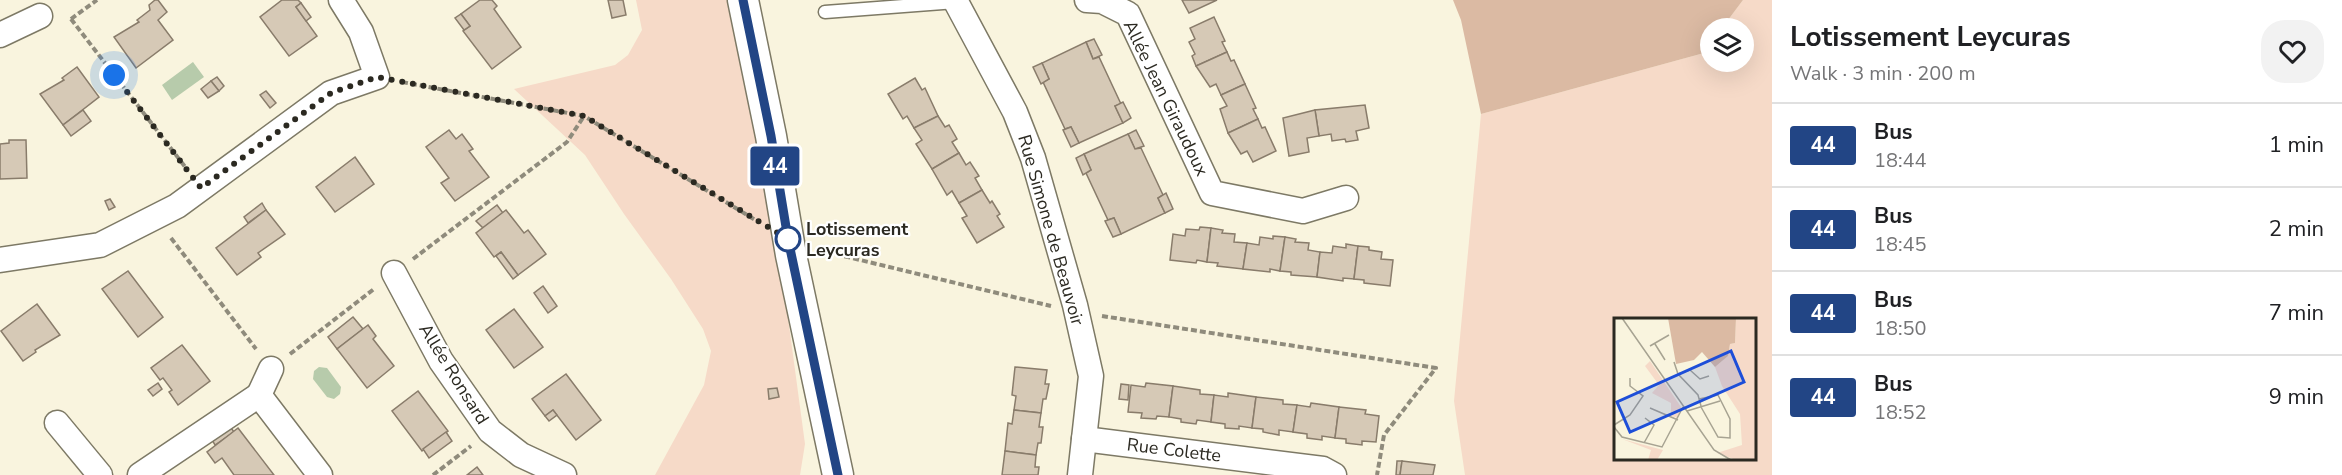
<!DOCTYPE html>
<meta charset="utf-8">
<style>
:root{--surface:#fff;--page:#f2f2f2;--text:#202124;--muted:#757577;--line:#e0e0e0}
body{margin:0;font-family:"Nunito Sans",sans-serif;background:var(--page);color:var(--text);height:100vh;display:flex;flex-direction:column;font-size:22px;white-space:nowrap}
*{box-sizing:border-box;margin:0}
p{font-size:20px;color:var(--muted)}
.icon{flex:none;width:33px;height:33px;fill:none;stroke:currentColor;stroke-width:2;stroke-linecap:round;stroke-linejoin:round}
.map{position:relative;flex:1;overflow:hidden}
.panel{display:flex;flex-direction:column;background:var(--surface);width:570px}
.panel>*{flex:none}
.badge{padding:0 12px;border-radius:4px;font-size:21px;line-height:39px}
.fabs{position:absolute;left:1700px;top:18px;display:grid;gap:12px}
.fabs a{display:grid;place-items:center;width:54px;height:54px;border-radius:50%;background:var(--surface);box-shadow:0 6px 24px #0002;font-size:30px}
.you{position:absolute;width:30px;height:30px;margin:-15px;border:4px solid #fff;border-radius:50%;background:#1a73e8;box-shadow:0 0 0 9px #1a73e833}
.map>.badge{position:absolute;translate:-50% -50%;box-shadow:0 0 0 3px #fff}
.round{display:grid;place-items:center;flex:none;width:63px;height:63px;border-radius:24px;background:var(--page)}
.headline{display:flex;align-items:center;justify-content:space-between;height:102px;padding:0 18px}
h1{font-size:28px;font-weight:700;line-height:45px}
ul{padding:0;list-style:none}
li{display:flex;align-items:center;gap:18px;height:84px;padding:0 18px;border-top:2px solid var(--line)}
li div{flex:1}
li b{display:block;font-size:22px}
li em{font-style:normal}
li .badge{min-width:66px;font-weight:700;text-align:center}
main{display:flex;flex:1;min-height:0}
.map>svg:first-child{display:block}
.green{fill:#f6dac8;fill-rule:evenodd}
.forest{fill:#dbbaa3}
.water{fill:#b7cbab}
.building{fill:#d6c9b6;stroke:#897c6b;stroke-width:1.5}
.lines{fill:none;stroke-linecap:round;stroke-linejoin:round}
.service-casing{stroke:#7d7965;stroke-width:15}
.minor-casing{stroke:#7d7965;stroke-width:27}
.tertiary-casing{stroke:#7d7965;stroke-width:33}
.path{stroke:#8f8b7c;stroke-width:4;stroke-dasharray:6 3;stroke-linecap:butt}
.service{stroke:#fff;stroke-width:12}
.minor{stroke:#fff;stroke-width:24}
.tertiary{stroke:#fff;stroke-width:30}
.line-casing{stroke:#fff;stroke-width:14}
.line{stroke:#224585;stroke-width:9}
.walk{stroke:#2b2921;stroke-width:6;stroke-dasharray:0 10.8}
.stop-dot{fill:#fff;stroke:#224585;stroke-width:3}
.labels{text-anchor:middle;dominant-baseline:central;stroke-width:4.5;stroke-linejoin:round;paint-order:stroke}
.street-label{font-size:18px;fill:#2b2921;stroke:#fff}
.stop-label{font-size:18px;font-weight:bold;fill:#2b2921;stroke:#fff;text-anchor:start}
.inset-road{fill:none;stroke:#a7a392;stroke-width:1.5}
.view{fill:#1d4ed8;fill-opacity:0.15;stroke:#1d4ed8;stroke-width:3}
.inset-edge{fill:none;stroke:#2b2921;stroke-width:3}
</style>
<main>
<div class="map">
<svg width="1772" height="475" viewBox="0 0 1772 475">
<rect width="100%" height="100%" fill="#f9f4de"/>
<!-- green -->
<g class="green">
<path d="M636 0H739L755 73 805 444 800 475H655L704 385 711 351 703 329 671 279 624 214 585 155 514 89 615 65 628 55 642 30Z"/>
<path d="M1743 0H1772V475H1465L1454 401 1481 114 1704 53 1710 46V62H1743V28H1722ZM1616 319H1756V458H1616Z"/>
</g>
<!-- forest -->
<path class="forest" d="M1453 0H1743L1722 28H1710V46L1704 53 1481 114 1461 20Z"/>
<!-- water -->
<g class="water">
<path d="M193 62 204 77 172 100 162 85Z"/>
<path d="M319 367 327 368 341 387 340 394 334 399 327 397 313 379 314 371Z"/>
</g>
<!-- building -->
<g class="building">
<path d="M155 0H158L167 12 158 20 173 40 136 68 114 37 139 22 137 20 150 10 149 5Z"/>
<path d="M282 0H298L301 3 296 7 317 36 289 56 260 17Z"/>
<path d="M480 0H492L497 6 494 9 521 47 492 69 463 31 470 26 461 14Z"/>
<path d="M608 0H623L626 15 612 18Z"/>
<path d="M1182 0H1217L1189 13Z"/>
<path d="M301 3 311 17 306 21 296 7Z"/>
<path d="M461 14 470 26 464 30 455 18Z"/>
<path d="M1214 17 1225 41 1222 42 1227 52 1196 66 1192 56 1195 54 1189 42 1195 39 1190 28Z"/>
<path d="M1094 39 1102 55 1093 59 1086 42Z"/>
<path d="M1086 42 1093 59 1099 57 1121 104 1115 106 1123 123 1079 143 1071 127 1065 129 1043 82 1049 79 1042 63Z"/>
<path d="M1227 52 1231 61 1234 60 1245 84 1221 95 1216 84 1210 87 1196 66Z"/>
<path d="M1042 63 1049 79 1041 84 1033 67Z"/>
<path d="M77 67 99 97 63 125 40 94 64 80 62 78Z"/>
<path d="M217 77 224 86 219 91 211 81Z"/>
<path d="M915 78 922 90 925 88 938 116 914 128 907 116 903 119 888 94Z"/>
<path d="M211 81 219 91 208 98 201 89Z"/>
<path d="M1245 84 1256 108 1253 109 1258 119 1228 133 1220 109 1227 106 1221 95Z"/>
<path d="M266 91 276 103 270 108 260 95Z"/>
<path d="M1123 102 1131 118 1123 123 1115 106Z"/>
<path d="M1365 105 1369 128 1356 131 1358 140 1346 142 1345 139 1332 141 1331 134 1319 136 1315 110Z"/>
<path d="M83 110 91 121 71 136 63 125Z"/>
<path d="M1315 110 1319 136 1307 138 1309 152 1289 156 1283 118Z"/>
<path d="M938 116 945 127 949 125 957 139 952 142 959 153 932 169 916 144 922 140 914 128Z"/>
<path d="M1258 119 1262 128 1265 127 1276 151 1253 162 1247 151 1241 154 1228 133Z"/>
<path d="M1071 127 1079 143 1071 147 1063 130Z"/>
<path d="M449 130 456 139 462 134 473 149 469 151 489 177 455 201 441 183 449 178 426 147Z"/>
<path d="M1136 130 1144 146 1135 149 1128 134Z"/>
<path d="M1128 134 1135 149 1141 148 1163 195 1158 198 1165 213 1121 234 1114 218 1108 220 1086 173 1091 170 1084 154Z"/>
<path d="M9 140H26L27 178 0 179V144L9 143Z"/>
<path d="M959 153 966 165 970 162 979 176 975 178 982 190 959 203 952 191 947 195 932 169Z"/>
<path d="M1084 154 1091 170 1083 175 1076 158Z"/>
<path d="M355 157 374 184 335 212 316 187Z"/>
<path d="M982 190 990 203 992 201 1000 214 997 216 1004 227 977 243 962 218 967 216 959 203Z"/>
<path d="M1166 193 1173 209 1165 213 1158 198Z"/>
<path d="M110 199 115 207 109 210 105 201Z"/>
<path d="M262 203 266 210 248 223 244 217Z"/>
<path d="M497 205 503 213 483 228 476 221Z"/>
<path d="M266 210 285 234 258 253 261 257 237 275 216 248Z"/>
<path d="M506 210 524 233 528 230 546 254 518 275 501 252 494 257 476 233Z"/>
<path d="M1114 218 1121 234 1113 237 1105 221Z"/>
<path d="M1200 227 1211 228 1207 262 1197 260 1196 263 1170 260 1173 234 1185 236 1186 229 1199 230Z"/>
<path d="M1211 228 1223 230 1222 233 1235 234 1234 242 1247 243 1243 269 1217 266 1218 263 1207 262Z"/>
<path d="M1273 236 1285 237 1280 271 1270 269V272L1243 269 1247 243 1259 245 1260 237 1273 239Z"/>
<path d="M1285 237 1296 239 1295 242 1309 243 1308 250 1320 252 1317 277 1291 275V272L1280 271Z"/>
<path d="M1346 244 1358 246 1354 279 1343 278V281L1317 277 1320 252 1332 253 1333 246 1346 248Z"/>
<path d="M1358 246 1369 247V250L1382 252 1381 259 1393 260 1390 286 1364 283V280L1354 279Z"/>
<path d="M501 252 518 275 513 279 496 256Z"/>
<path d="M128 271 163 317 138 337 102 289Z"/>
<path d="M543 286 557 306 548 313 534 293Z"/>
<path d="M37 304 60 335 35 350 36 352 23 361 1 331Z"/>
<path d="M514 309 543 347 514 368 486 330Z"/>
<path d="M353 317 363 329 337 349 328 337Z"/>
<path d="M368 325 376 336 373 339 394 366 367 388 337 349Z"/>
<path d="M182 345 210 381 178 405 169 392 172 390 163 378 160 380 151 368Z"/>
<path d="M1015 367 1047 370 1045 384H1049L1046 399H1043L1041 413 1014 410 1016 396 1012 395Z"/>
<path d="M566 374 601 420 576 440 553 410 545 416 532 399Z"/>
<path d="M158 383 162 389 153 396 148 390Z"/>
<path d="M1146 383 1173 386 1169 417 1157 416 1156 419 1141 418 1142 413 1128 412 1131 385 1145 387Z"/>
<path d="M1121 384 1129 385 1128 400 1119 399Z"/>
<path d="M1173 386 1200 390V394L1214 395 1211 422 1197 420 1196 424 1181 422V419L1169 417Z"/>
<path d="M777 388 779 397 769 399 768 389Z"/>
<path d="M418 391 448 431 422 451 392 411Z"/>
<path d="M1228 393 1256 397 1252 428 1239 426V429L1225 428V424L1211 422 1214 395 1228 397Z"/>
<path d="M1256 397 1283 400V404L1297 405 1293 432 1279 430V435L1263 432V429L1252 428Z"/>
<path d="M1311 403 1339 407 1335 438 1322 436V440L1307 438V434L1293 432 1297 405 1310 407Z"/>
<path d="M1339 407 1366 410 1365 414 1379 416 1376 442 1362 441V445L1346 443V439L1335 438Z"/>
<path d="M553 410 557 415 549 421 545 416Z"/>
<path d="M1014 410 1041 413 1039 427H1043L1041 443H1038L1036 455 1005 451 1008 423 1012 424Z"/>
<path d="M227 422 234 432 215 445 209 435Z"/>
<path d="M238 428 274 475H234L222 458 215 463 207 452Z"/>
<path d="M446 432 452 441 429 458 423 449Z"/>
<path d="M1005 451 1036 455 1035 467H1039L1038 475H1002Z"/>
<path d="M1397 461H1402L1400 475H1396Z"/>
<path d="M1402 461 1435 465 1433 475H1400Z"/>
<path d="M477 467 483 475H467Z"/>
</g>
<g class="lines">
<!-- service casing -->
<g class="service-casing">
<path id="service" d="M825 12 956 2"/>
</g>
<!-- minor casing -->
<g class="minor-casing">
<g id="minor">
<path d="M955 0 1015 112 1033 158 1075 305 1091 376 1080 475"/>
<path d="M1087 0 1102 1 1128 14 1212 193 1303 211 1346 198"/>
<path d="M0 35 40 16"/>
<path d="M0 260 100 245 177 206 331 93 377 77 361 32 341 0"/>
<path d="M394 273 441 361 490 431 521 455 564 475"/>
<path d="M271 369 259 395 320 475"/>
<path d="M57 423 100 475"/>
<path d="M1084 439 1323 469 1334 475"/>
<path d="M140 475 259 395"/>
</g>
</g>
<!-- tertiary casing -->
<g class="tertiary-casing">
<path id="tertiary" d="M743 0 771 136 791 255 838 475"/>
</g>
<!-- path -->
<g class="path">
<path d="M71 19 186 168"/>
<path d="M71 19 97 0"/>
<path d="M402 82 584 116 757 221"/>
<path d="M171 238 256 349"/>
<path d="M818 253 827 252 1051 306"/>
<path d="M413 259 567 142 584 116"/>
<path d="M1102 316 1436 368 1384 435 1377 475"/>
<path d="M290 354 374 289"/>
<path d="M433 475 471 446"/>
</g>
<!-- service -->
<use href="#service" class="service"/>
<!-- minor -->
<use href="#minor" class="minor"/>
<!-- tertiary -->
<use href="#tertiary" class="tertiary"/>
</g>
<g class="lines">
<!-- line casing -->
<g class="line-casing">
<path id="line" d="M743 0 771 136 788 239 838 475"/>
</g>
<!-- line -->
<use href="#line" class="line"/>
<!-- walk -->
<path class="walk" d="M114 75 201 188 331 93 377 77 584 116 788 239"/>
</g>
<!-- markers -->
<circle class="stop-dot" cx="788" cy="239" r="12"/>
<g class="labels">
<!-- street labels -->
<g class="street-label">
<text transform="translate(1166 98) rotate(64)">Allée Jean Giraudoux</text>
<text transform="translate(1051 230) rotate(74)">Rue Simone de Beauvoir</text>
<text transform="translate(454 374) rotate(58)">Allée Ronsard</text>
<text transform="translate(1174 450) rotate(7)">Rue Colette</text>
</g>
<!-- stop labels -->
<g class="stop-label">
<text x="806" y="229">Lotissement<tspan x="806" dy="21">Leycuras</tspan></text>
</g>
</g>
<!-- overview -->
<g transform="translate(1614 318)">
<rect width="142" height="142" fill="#f9f4de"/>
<path d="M122 0 142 2V142H122L103 135 128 127 126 96 108 68 101 49 114 38 116 26 121 25ZM36 43 67 89 64 100 57 98V85L38 75 45 67 31 48ZM8 121 49 132 43 142H34L37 132Z" fill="#f6dac8"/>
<path d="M54 0H122L121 25 116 26 114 38 101 49 88 34 80 42 62 46Z" fill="#dbbaa3"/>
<path class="inset-road" d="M8 0 100 132 117 142M41 26 51 42M36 28 55 17M60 44 64 56 84 77 87 88M64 56 76 52 86 61 95 58M85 81 104 77 116 101V120L104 119 87 89M36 90 64 102M73 93 106 83M0 107 16 97 29 78 16 68V60M0 109 8 119 48 129 69 89M30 125 40 107 31 100"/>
<path class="view" d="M117 33 130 64 16 114 3 84Z"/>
<rect width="142" height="142" class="inset-edge"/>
</g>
</svg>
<div class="fabs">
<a><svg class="icon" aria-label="layers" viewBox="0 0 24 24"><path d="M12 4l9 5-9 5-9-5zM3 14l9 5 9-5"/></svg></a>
</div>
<div class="you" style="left:114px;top:75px"></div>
<b class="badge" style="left:775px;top:166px;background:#224585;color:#fff">44</b>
</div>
<section class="panel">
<div class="headline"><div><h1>Lotissement Leycuras</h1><p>Walk · 3 min · 200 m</p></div><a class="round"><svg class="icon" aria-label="heart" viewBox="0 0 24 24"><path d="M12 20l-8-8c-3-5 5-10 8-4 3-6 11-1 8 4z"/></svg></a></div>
<ul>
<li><span class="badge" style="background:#224585;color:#fff">44</span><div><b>Bus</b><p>18:44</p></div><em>1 min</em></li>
<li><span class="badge" style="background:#224585;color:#fff">44</span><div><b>Bus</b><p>18:45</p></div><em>2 min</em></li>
<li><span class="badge" style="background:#224585;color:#fff">44</span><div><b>Bus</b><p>18:50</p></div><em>7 min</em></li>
<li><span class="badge" style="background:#224585;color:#fff">44</span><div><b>Bus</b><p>18:52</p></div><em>9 min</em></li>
</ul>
</section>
</main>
